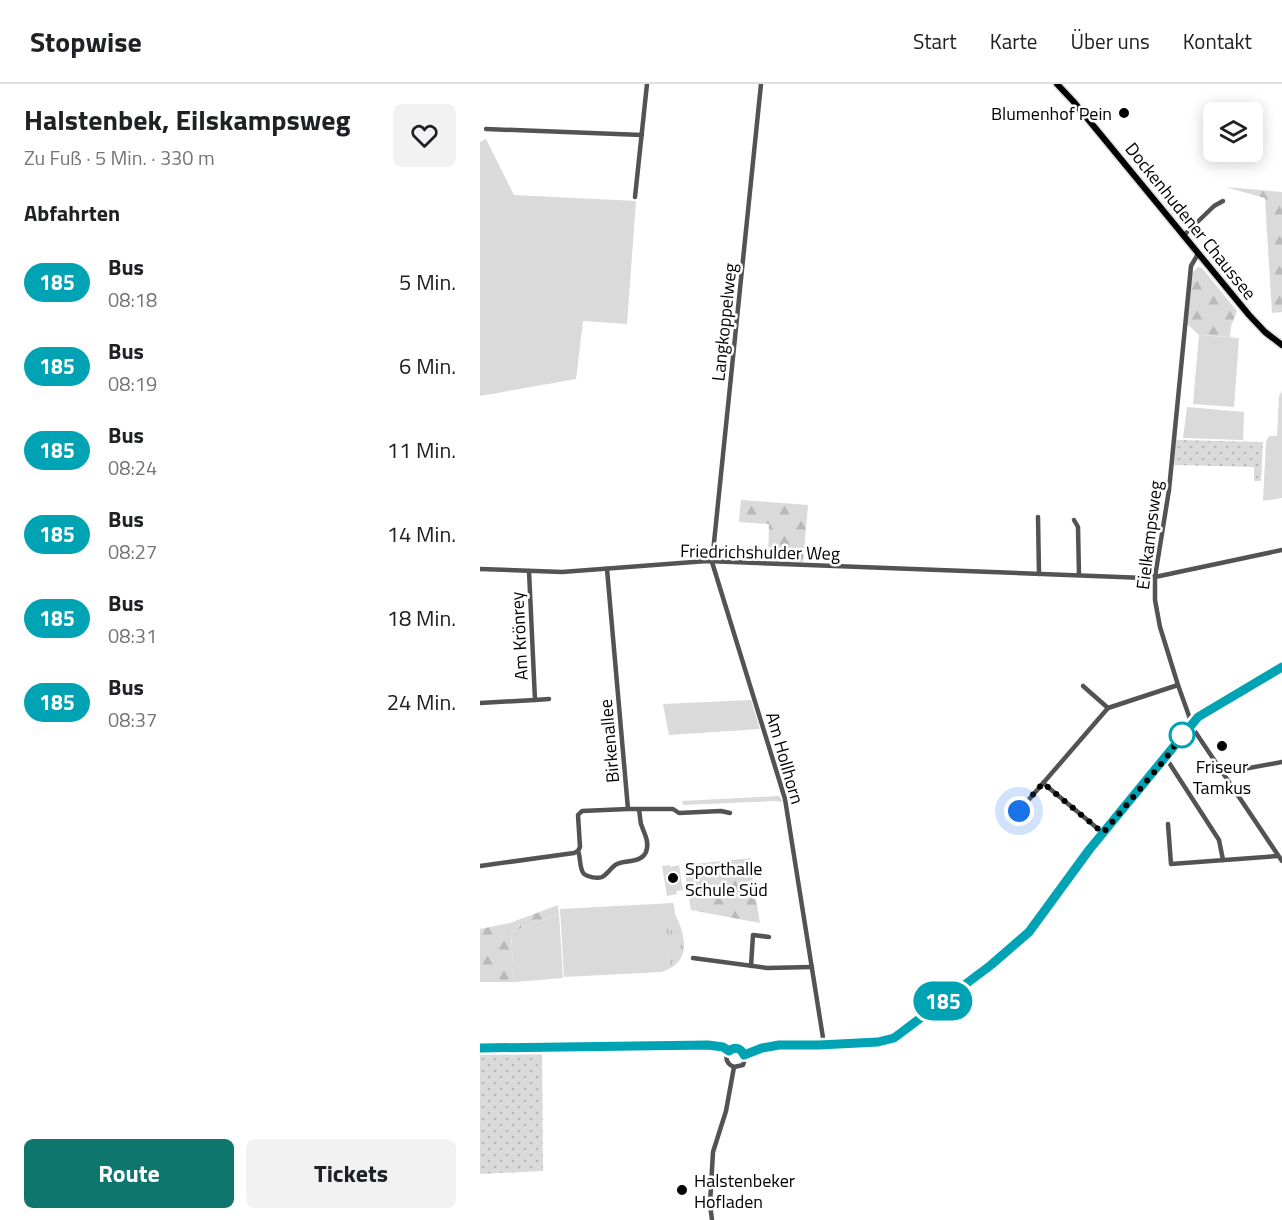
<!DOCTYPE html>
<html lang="de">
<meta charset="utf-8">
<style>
:root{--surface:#fff;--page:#f2f2f2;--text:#202124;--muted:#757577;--line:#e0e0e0;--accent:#0f766e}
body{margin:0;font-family:"Titillium Web",sans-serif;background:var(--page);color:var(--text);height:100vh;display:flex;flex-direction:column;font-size:22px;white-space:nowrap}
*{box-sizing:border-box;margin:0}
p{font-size:20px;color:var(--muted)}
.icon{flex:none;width:33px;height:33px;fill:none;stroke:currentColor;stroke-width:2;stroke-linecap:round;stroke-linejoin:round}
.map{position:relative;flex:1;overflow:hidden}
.drawer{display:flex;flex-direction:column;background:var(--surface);width:480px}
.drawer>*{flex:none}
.badge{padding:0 12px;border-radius:20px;font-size:21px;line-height:39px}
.controls{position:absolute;left:723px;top:18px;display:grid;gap:12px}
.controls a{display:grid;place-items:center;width:60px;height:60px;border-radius:9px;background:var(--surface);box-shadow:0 3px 15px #0003;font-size:30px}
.you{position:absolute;width:30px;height:30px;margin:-15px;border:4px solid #fff;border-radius:50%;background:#1a73e8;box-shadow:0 0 0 9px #1a73e833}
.map>.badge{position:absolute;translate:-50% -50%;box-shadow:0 0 0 3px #fff}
h2{padding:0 24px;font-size:22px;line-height:54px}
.round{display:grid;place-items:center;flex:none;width:63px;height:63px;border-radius:9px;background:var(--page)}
.overview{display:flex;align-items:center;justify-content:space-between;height:102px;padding:0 24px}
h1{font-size:28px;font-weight:700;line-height:45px}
.primary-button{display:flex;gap:12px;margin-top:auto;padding:12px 24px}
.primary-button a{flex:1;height:69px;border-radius:9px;background:var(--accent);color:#fff;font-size:24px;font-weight:700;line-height:69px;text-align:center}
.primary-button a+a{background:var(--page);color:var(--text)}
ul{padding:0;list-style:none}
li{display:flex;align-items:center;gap:18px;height:84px;padding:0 24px}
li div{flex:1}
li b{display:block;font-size:22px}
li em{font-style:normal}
li .badge{min-width:66px;font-weight:700;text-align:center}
header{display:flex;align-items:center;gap:36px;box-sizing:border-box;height:84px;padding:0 30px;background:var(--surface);border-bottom:2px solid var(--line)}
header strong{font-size:28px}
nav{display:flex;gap:33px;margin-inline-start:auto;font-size:21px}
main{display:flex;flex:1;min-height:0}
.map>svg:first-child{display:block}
.grass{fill:#dadada}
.forest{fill:url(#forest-firs)}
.park{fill:url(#park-tufts)}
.garden{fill:url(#garden-dots)}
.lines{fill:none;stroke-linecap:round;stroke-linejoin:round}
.major-casing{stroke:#dbdbdb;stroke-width:9}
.minor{stroke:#535353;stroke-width:4.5}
.major{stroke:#000;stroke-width:6}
.line-casing{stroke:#fff;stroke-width:14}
.line{stroke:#00a3b4;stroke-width:9}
.walk{stroke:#000;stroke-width:6;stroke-dasharray:0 10.8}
.poi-dot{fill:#000;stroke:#fff;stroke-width:2}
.stop-dot{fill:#fff;stroke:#00a3b4;stroke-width:3}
.labels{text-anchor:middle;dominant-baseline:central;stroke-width:5;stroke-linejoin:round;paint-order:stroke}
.poi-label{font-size:18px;fill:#000;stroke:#fff;text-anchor:start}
.street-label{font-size:18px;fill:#000;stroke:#fff}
</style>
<header>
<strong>Stopwise</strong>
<nav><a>Start</a><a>Karte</a><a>Über uns</a><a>Kontakt</a></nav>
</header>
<main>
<section class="drawer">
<div class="overview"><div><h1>Halstenbek, Eilskampsweg</h1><p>Zu Fuß · 5 Min. · 330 m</p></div><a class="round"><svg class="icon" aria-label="heart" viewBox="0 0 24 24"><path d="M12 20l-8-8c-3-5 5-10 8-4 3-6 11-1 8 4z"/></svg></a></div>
<h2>Abfahrten</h2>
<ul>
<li><span class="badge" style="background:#00a3b4;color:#fff">185</span><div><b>Bus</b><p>08:18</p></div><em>5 Min.</em></li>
<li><span class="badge" style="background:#00a3b4;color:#fff">185</span><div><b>Bus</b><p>08:19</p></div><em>6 Min.</em></li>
<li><span class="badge" style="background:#00a3b4;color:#fff">185</span><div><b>Bus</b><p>08:24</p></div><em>11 Min.</em></li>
<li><span class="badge" style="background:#00a3b4;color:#fff">185</span><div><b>Bus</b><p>08:27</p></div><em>14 Min.</em></li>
<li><span class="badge" style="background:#00a3b4;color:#fff">185</span><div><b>Bus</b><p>08:31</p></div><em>18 Min.</em></li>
<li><span class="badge" style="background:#00a3b4;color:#fff">185</span><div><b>Bus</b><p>08:37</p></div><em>24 Min.</em></li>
</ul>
<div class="primary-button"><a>Route</a><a>Tickets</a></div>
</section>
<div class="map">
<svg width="802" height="1136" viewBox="0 0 802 1136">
<defs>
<pattern id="forest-firs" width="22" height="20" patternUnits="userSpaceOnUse" patternTransform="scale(1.5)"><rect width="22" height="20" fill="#dadada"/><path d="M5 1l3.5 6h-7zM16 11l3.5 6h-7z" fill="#b9b9b9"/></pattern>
<pattern id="park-tufts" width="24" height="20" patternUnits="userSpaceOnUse" patternTransform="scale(1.5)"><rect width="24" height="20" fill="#dadada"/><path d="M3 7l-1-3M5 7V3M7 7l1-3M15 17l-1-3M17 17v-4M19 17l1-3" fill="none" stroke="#b9b9b9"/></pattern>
<pattern id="garden-dots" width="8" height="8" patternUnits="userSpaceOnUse" patternTransform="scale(1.5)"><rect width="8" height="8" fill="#dadada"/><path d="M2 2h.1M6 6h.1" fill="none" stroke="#b9b9b9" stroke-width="1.8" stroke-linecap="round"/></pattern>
</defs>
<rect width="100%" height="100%" fill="#fff"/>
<!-- grass -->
<g class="grass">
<path d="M6 55 34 111 156 117 147 240 103 237 96 295 0 312V58Z"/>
<path d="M719 251 759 254 754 323 713 320Z"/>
<path d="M802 307V414L783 417 786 357 789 352H797L799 312Z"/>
<path d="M707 323 764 328 763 356 703 354Z"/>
<path d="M271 616 280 645 189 651 183 620Z"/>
<path d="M299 712 303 718 295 717 203 721 202 717Z"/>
<path d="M270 774 271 785 256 792 232 786 211 794 216 827 211 826 204 781Z"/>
<path d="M190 781V783L199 781 203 806 196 807 197 810 187 812 182 782Z"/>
<path d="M193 819 194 821 195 830H187L189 885 181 888 84 893 80 825Z"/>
<path d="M79 830 83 894 34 898 31 848Z"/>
</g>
<!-- forest -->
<g class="forest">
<path d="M745 103 802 108V228L792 229 785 114Z"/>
<path d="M718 183 722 184 757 227 751 242 750 253 719 251 707 240 712 189Z"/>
<path d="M261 416 328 421 323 478H288L289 440 259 438Z"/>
<path d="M271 785 280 839 216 827 211 794 232 786 256 792Z"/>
<path d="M78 821 79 830 31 848 34 898H0V845L30 839Z"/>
</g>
<!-- park -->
<path class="park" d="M186 830H195C204 848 212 873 189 885Z"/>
<!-- garden -->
<g class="garden">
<path d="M696 356 783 358 781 397H774V383L694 381Z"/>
<path d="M0 968H62L63 1087 0 1090Z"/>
</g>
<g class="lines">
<!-- major casing -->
<g class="major-casing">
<path id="major" d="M577 0 593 17 769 231 785 248 802 261"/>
</g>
<!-- minor -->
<g class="minor">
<path d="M281 0 232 478 305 715 344 960"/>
<path d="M6 45 162 51"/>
<path d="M155 113 167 0"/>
<path d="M703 152 734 122 743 117"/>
<path d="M718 170 711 182 689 406 675 493V516L680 543 698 601 714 646 802 777"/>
<path d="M558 433 559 490"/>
<path d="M594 436 598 443 599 491"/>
<path d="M0 485 82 488 227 477 665 494 675 493 802 466"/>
<path d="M127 485 148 725H193L199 729 241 727 250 729"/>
<path d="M603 602 628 624"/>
<path d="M55 616 69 615"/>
<path d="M0 619 55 616 49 487"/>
<path d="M686 674 739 756 743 776"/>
<path d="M742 689 802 678"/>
<path d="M563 699 623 749"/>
<path d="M539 727 628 624 698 601"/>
<path d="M688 740 691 780 798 772"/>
<path d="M98 767C101 774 99 785 104 790 108 793 117 795 122 793 128 790 131 783 137 780 146 776 161 779 166 768 170 758 164 749 161 740 160 735 160 731 159 726"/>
<path d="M0 782 94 769 98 767 100 763 98 731 102 727 148 725"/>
<path d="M213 874 287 884 332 883"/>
<path d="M271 882 273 851 289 853"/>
<path d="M0 964 228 961 240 962 249 967"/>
<path d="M249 967C244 974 247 980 254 983"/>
<path d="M249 967 251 965 258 964 264 971"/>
<path d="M264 971 282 964 301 961H339L404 957 414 954 420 949 511 881 549 848 609 766 718 633 802 583"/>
<path d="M254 983 263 981 264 978V971"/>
<path d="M232 1136 230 1120 233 1068 246 1027 254 983"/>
</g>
<!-- major -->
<use href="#major" class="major"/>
</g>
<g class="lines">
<!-- line casing -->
<g class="line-casing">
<path id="line" d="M0 964 228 961 243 963 249 967C255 962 261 964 264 971L282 964 299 961H339L398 958 414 954 511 881 549 848 609 766 718 633 802 583"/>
</g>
<!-- line -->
<use href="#line" class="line"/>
<!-- walk -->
<path class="walk" d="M539 727 563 699 623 749 686 674 702 651"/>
</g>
<!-- markers -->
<g class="poi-dot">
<circle cx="644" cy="29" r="6"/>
<circle cx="742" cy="662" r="6"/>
<circle cx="193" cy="794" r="6"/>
<circle cx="202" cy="1106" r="6"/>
</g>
<circle class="stop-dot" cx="702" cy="651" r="12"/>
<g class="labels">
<!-- poi labels -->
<g class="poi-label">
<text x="632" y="29" text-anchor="end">Blumenhof Pein</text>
<text x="742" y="682" text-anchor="middle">Friseur<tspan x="742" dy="21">Tamkus</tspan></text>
<text x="205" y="784">Sporthalle<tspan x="205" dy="21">Schule Süd</tspan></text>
<text x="214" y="1096">Halstenbeker<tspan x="214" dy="21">Hofladen</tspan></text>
</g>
<!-- street labels -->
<g class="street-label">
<text transform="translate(711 137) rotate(51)">Dockenhudener Chaussee</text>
<text transform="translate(244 238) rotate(-84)">Langkoppelweg</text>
<text transform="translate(669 451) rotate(-83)">Eielkampsweg</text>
<text transform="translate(280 468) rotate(1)">Friedrichshulder Weg</text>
<text transform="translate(39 552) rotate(-93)">Am Krönrey</text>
<text transform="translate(129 657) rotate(-95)">Birkenallee</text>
<text transform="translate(305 674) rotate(74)">Am Hollhorn</text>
</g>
</g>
</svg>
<div class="controls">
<a><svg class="icon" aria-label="layers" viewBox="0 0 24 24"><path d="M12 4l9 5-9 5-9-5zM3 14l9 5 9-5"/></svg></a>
</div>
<div class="you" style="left:539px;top:727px"></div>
<b class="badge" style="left:463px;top:917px;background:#00a3b4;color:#fff">185</b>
</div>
</main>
